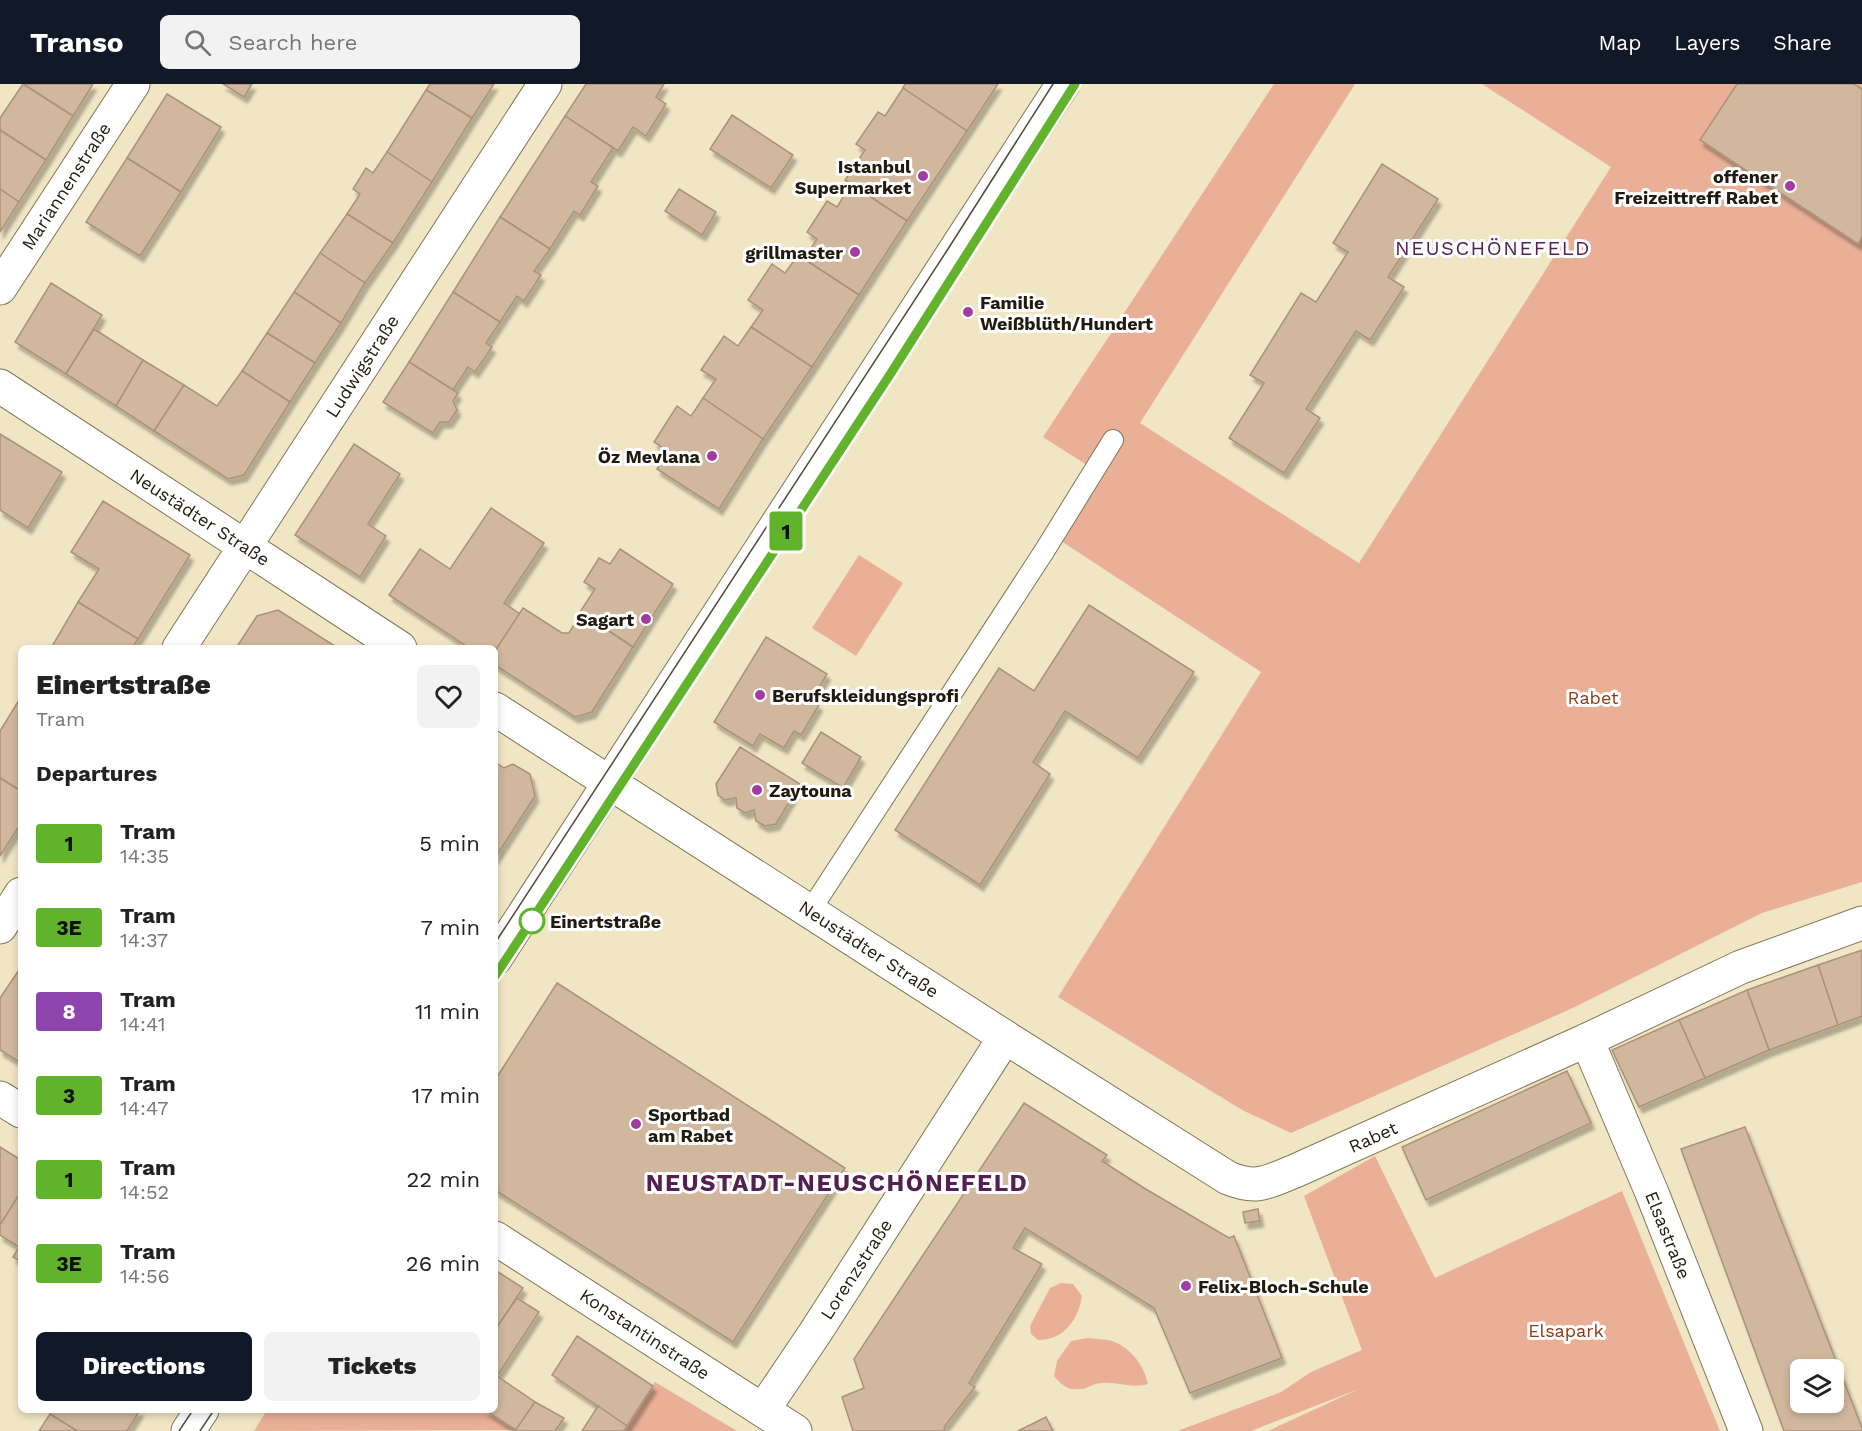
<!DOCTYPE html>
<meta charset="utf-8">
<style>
:root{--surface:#fff;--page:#f2f2f2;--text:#222;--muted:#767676;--accent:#111827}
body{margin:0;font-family:"Work Sans",sans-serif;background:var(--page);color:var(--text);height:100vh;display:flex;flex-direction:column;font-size:22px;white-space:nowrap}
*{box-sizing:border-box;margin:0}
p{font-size:20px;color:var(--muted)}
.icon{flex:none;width:33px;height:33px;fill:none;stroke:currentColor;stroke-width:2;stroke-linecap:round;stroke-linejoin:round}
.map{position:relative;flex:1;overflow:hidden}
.panel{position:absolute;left:18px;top:561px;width:480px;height:768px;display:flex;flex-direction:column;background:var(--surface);border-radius:9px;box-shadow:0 3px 9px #0003}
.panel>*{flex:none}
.badge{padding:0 12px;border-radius:4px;font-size:21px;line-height:39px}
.controls{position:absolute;left:1790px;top:1275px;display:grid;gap:12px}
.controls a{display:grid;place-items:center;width:54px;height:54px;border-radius:9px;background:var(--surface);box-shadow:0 3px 9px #0003;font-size:30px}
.map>.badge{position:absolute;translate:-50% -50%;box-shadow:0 0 0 3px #fff}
h2{padding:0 18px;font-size:22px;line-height:54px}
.round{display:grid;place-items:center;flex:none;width:63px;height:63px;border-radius:9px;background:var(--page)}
.headline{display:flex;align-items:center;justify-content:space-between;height:102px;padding:0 18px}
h1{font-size:28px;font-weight:800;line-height:45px}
.cta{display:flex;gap:12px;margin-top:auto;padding:12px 18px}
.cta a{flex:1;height:69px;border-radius:9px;background:var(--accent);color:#fff;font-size:24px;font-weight:800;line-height:69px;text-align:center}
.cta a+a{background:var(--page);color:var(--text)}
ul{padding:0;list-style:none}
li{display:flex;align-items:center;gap:18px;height:84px;padding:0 18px}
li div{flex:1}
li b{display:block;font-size:22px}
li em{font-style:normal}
li .badge{min-width:66px;font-weight:700;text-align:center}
header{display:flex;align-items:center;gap:36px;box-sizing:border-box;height:84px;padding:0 30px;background:var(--accent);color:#fff}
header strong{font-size:28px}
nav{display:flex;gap:33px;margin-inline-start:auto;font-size:21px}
.search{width:420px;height:54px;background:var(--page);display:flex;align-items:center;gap:15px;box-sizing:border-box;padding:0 21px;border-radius:9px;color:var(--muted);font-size:22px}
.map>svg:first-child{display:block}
.green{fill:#eaaf97}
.building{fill:#d1b79d;stroke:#aa9279;stroke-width:1.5;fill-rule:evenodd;filter:url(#shadow)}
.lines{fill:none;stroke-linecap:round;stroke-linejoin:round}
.lane-casing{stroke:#807657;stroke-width:22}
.street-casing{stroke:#807657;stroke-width:35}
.secondary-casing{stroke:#807657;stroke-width:35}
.lane{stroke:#fff;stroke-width:20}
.street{stroke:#fff;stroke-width:33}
.secondary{stroke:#fff;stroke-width:33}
.tram{stroke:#514b39;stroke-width:1.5}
.line-casing{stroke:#fff;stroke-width:14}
.line{stroke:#62b32c;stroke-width:9}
.poi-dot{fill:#a23ca0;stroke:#fff;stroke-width:2}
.stop-dot{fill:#fff;stroke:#62b32c;stroke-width:3}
.labels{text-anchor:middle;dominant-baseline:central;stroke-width:6;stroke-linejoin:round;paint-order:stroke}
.poi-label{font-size:18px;font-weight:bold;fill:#1f1b0e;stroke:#fff;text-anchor:end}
.street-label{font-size:18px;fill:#1f1b0e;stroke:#fff}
.park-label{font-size:18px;fill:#8e3b15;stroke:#fff}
.stop-label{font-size:18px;font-weight:bold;fill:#1f1b0e;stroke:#fff;text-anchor:start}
.neighbourhood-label{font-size:20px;letter-spacing:1.5px;fill:#522151;stroke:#fff}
.district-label{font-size:24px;font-weight:bold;letter-spacing:1.5px;fill:#522151;stroke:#fff}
</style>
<header>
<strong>Transo</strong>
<div class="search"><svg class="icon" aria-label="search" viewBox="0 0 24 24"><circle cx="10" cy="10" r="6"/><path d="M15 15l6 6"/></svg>Search here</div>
<nav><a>Map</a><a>Layers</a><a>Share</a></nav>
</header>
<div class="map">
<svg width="1862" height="1347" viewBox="0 0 1862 1347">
<defs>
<filter id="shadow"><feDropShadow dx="3.5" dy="6" stdDeviation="1.5" flood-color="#0004"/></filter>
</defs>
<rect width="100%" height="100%" fill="#f1e6c4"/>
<!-- green -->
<g class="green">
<path d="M1274 0H1355L1140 339 1359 479 1611 83 1482 0H1862V798L1762 829 1575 923 1291 1049 1242 1026 1058 913 1261 588 1058 455 1101 390 1043 353Z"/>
<path d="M859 471 903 499 856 572 812 544Z"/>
<path d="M1375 1072 1435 1194 1622 1107 1720 1347H1268L1359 1305 1251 1347H1177L1281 1308 1311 1288 1362 1266 1304 1112Z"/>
<path d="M1061 1199 1073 1200 1082 1212C1078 1236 1064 1256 1038 1256L1031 1250 1030 1242 1050 1204Z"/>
<path d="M1088 1254C1096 1255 1105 1255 1112 1257 1131 1264 1144 1281 1148 1300 1132 1305 1117 1297 1101 1299 1090 1300 1087 1307 1073 1305 1065 1304 1059 1298 1054 1292L1057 1277 1071 1257Z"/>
<path d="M655 1298 737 1347H625Z"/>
<path d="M267 1326H485L516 1346 254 1347Z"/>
</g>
<!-- building -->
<g class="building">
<path d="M23 0H93L73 32Z"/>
<path d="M23 0 73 32 46 76 0 46V34Z"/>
<path d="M223 0H252L244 13Z"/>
<path d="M430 0H494L472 34 426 6Z"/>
<path d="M586 0H664L656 13 666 20 646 52 633 43 618 67 565 32Z"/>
<path d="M905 0H998L967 47 903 4Z"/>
<path d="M1737 0H1854L1862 5V153L1858 160 1700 56Z"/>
<path d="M903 4 967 47 907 137 845 96 865 66 856 60 878 28 885 32Z"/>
<path d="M426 6 472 34 432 98 387 68Z"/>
<path d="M167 10 221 43 181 108 127 74Z"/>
<path d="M732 31 793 71 771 104 710 65Z"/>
<path d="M565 32 613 64 591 98 598 102 580 131 574 127 550 165 500 133Z"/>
<path d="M0 46 46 76 19 118 0 105Z"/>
<path d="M387 68 432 98 393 159 347 130 360 110 353 105 366 84 373 89Z"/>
<path d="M127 74 181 108 140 172 86 138Z"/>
<path d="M1382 80 1438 115 1388 193 1404 203 1370 256 1356 247 1306 325 1320 334 1284 389 1229 354 1264 299 1250 291 1301 209 1316 218 1348 168 1333 159Z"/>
<path d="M851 100 907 137 859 211 804 175 817 155 807 148 827 117 837 123Z"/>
<path d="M0 105 19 118 0 148Z"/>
<path d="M679 105 716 128 702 151 665 127Z"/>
<path d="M347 130 393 159 365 199 320 169Z"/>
<path d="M500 133 550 165 534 187 541 191 524 217 517 212 500 238 453 208Z"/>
<path d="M320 169 365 199 341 239 294 208Z"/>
<path d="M798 171 859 211 812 283 751 243 763 226 748 216 772 180 785 189Z"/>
<path d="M51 199 102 231 66 290 15 258Z"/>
<path d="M294 208 341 239 315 279 267 249Z"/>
<path d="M453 208 500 238 486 259 492 263 475 288 468 283 453 306 409 278Z"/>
<path d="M751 243 812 283 763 355 703 314 716 295 701 286 724 252 738 262Z"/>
<path d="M94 245 143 276 116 322 66 290Z"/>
<path d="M267 249 315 279 290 318 242 287Z"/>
<path d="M143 276 184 301 154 347 116 322Z"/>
<path d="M409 278 458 309 453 317 457 326 449 338H440L433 349 383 318Z"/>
<path d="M242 287 290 318 244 391 228 395 154 347 184 301 217 322Z"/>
<path d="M703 314 763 355 719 425 657 385 668 367 654 358 677 322 691 332Z"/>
<path d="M0 350 62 388 28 444 0 426Z"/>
<path d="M354 360 400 390 368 440 386 452 360 493 295 451Z"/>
<path d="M103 417 190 471 138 555 78 518 99 485 71 468Z"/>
<path d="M491 424 544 459 504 519 520 530 495 567V564H469L389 511 420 465 450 485Z"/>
<path d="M620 465 673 500 633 563 580 528 595 505 584 498 599 474 610 480Z"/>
<path d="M78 518 138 555 132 564H51Z"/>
<path d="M1089 521 1194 588 1138 674 1065 627 1033 678 1050 690 980 801 895 746 999 584 1034 607Z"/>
<path d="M523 524 562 549H569L581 529 633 563 592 628 575 633 495 581V567Z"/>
<path d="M278 526 338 564H236L257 532Z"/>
<path d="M766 553 827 590 811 616 819 621 801 651 794 647 784 664 760 650 753 662 714 638Z"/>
<path d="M21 613V707L0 694V647Z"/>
<path d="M821 648 861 673 843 704 802 679Z"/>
<path d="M740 663 800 700 776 740 765 742 756 737 754 726 745 729 737 724 736 714 725 716 718 711 716 700Z"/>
<path d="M495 678 504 684 513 680 530 690 535 712 495 774Z"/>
<path d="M0 694 21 707V739L0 772Z"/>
<path d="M1862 866V932L1838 941 1818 881Z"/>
<path d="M1818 881 1838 941 1769 966 1747 906Z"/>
<path d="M21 883V979L0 966V914Z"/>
<path d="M557 899 845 1084 733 1258 495 1106V996Z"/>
<path d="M1747 906 1769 966 1705 994 1679 936Z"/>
<path d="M1679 936 1705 994 1639 1023 1612 966Z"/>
<path d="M1567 987 1591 1039 1426 1116 1402 1063Z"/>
<path d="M1024 1019 1107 1071 1102 1077 1144 1104 1229 1154 1234 1152 1282 1274 1190 1309 1154 1224 1025 1144 1013 1164 1042 1180 969 1299 975 1303 944 1343 945 1347H853L842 1313 864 1304 854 1275Z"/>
<path d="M1745 1043 1862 1344V1347H1784L1681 1065ZM1800 1286H1833V1318H1800Z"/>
<path d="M0 1063 21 1076V1108L0 1141Z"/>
<path d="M21 1108V1178L13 1173 19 1163 0 1151V1141Z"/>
<path d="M1258 1125 1260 1137 1245 1139 1243 1128Z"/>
<path d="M495 1186 523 1204 495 1246Z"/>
<path d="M517 1214 539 1228 497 1292 535 1318 516 1346 485 1326H495V1246Z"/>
<path d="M577 1252 653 1302 627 1342 552 1291Z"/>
<path d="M535 1318 564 1334 555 1347H515Z"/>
<path d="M598 1322 627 1342 624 1347H582Z"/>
<path d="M52 1326H140L127 1347H77L50 1330Z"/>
<path d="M50 1330 77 1347H39Z"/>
<path d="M1046 1333 1053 1347H1018Z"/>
</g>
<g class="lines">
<!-- lane casing -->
<g class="lane-casing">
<path id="lane" d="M810 827 1045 466 1113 356"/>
</g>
<!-- street casing -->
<g class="street-casing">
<g id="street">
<path d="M0 204 133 0"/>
<path d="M0 302 400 564"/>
<path d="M179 564 545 0"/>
<path d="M495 625 1005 953 1228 1094C1258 1106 1267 1098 1295 1087L1587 956 1741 883 1862 839"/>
<path d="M0 843 21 810"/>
<path d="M1587 956 1652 1109 1746 1347"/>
<path d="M0 1014 21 1027"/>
<path d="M495 1154 795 1347"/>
<path d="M763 1326 815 1249 1005 953"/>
</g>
</g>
<!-- secondary casing -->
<g class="secondary-casing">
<g id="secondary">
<path d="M495 875 1063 0"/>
<path d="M188 1347 202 1326"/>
</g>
</g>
<!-- lane -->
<use href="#lane" class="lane"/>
<!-- street -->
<use href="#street" class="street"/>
<!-- secondary -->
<use href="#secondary" class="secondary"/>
<!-- tram -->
<g class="tram">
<path d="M495 859 948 165 1053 0"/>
<path d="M495 892 891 289 1075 0"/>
<path d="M179 1347 193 1326"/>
<path d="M200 1347 214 1326"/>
</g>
</g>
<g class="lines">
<!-- line casing -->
<g class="line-casing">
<path id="line" d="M495 892 891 289 1075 0"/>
</g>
<!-- line -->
<use href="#line" class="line"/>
</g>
<!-- markers -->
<g class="poi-dot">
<circle cx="923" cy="92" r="6"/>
<circle cx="1790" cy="102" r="6"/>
<circle cx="855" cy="168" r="6"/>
<circle cx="968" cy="228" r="6"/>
<circle cx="712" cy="372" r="6"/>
<circle cx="646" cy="535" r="6"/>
<circle cx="760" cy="611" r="6"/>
<circle cx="757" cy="706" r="6"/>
<circle cx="636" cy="1040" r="6"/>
<circle cx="1186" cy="1202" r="6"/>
</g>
<circle class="stop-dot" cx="532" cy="837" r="12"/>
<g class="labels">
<!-- poi labels -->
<g class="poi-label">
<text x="911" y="82">Istanbul<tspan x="911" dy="21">Supermarket</tspan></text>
<text x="1778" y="92">offener<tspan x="1778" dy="21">Freizeittreff Rabet</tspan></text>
<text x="843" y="168">grillmaster</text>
<text x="980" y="218" text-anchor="start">Familie<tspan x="980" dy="21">Weißblüth/Hundert</tspan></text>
<text x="700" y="372">Öz Mevlana</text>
<text x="634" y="535">Sagart</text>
<text x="772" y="611" text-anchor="start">Berufskleidungsprofi</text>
<text x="769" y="706" text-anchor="start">Zaytouna</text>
<text x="648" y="1030" text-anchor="start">Sportbad<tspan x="648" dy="21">am Rabet</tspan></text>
<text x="1198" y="1202" text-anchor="start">Felix-Bloch-Schule</text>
</g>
<!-- street labels -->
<g class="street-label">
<text transform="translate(66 102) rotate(-57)">Mariannenstraße</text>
<text transform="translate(362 282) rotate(-57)">Ludwigstraße</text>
<text transform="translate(200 433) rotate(33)">Neustädter Straße</text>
<text transform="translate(869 865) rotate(33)">Neustädter Straße</text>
<text transform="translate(1373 1053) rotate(-24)">Rabet</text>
<text transform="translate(1668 1151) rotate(68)">Elsastraße</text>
<text transform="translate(856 1185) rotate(-57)">Lorenzstraße</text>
<text transform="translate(645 1250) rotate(33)">Konstantinstraße</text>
</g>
<!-- park labels -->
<g class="park-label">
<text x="1593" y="613">Rabet</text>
<text x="1566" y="1246">Elsapark</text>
</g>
<!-- stop labels -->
<g class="stop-label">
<text x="550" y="837">Einertstraße</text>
</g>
<!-- neighbourhood labels -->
<g class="neighbourhood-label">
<text x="1493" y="164">NEUSCHÖNEFELD</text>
</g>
<!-- district labels -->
<g class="district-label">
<text x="837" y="1099">NEUSTADT-NEUSCHÖNEFELD</text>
</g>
</g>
</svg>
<div class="controls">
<a><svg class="icon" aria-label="layers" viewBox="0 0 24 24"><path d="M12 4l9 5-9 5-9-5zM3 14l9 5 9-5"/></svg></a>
</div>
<b class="badge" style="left:786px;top:447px;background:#62b32c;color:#111">1</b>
<section class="panel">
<div class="headline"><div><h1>Einertstraße</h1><p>Tram</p></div><a class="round"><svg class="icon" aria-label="heart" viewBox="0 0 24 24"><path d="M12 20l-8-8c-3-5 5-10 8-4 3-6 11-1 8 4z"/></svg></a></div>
<h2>Departures</h2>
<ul>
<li><span class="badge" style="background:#62b32c;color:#111">1</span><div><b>Tram</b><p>14:35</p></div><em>5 min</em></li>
<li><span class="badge" style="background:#62b32c;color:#111">3E</span><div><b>Tram</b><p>14:37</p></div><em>7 min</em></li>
<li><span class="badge" style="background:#8e44ad;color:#fff">8</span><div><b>Tram</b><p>14:41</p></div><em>11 min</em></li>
<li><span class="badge" style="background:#62b32c;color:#111">3</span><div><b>Tram</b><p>14:47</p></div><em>17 min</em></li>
<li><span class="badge" style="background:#62b32c;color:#111">1</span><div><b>Tram</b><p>14:52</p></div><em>22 min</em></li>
<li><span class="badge" style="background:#62b32c;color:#111">3E</span><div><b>Tram</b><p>14:56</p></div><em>26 min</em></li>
</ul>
<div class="cta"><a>Directions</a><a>Tickets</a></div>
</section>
</div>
